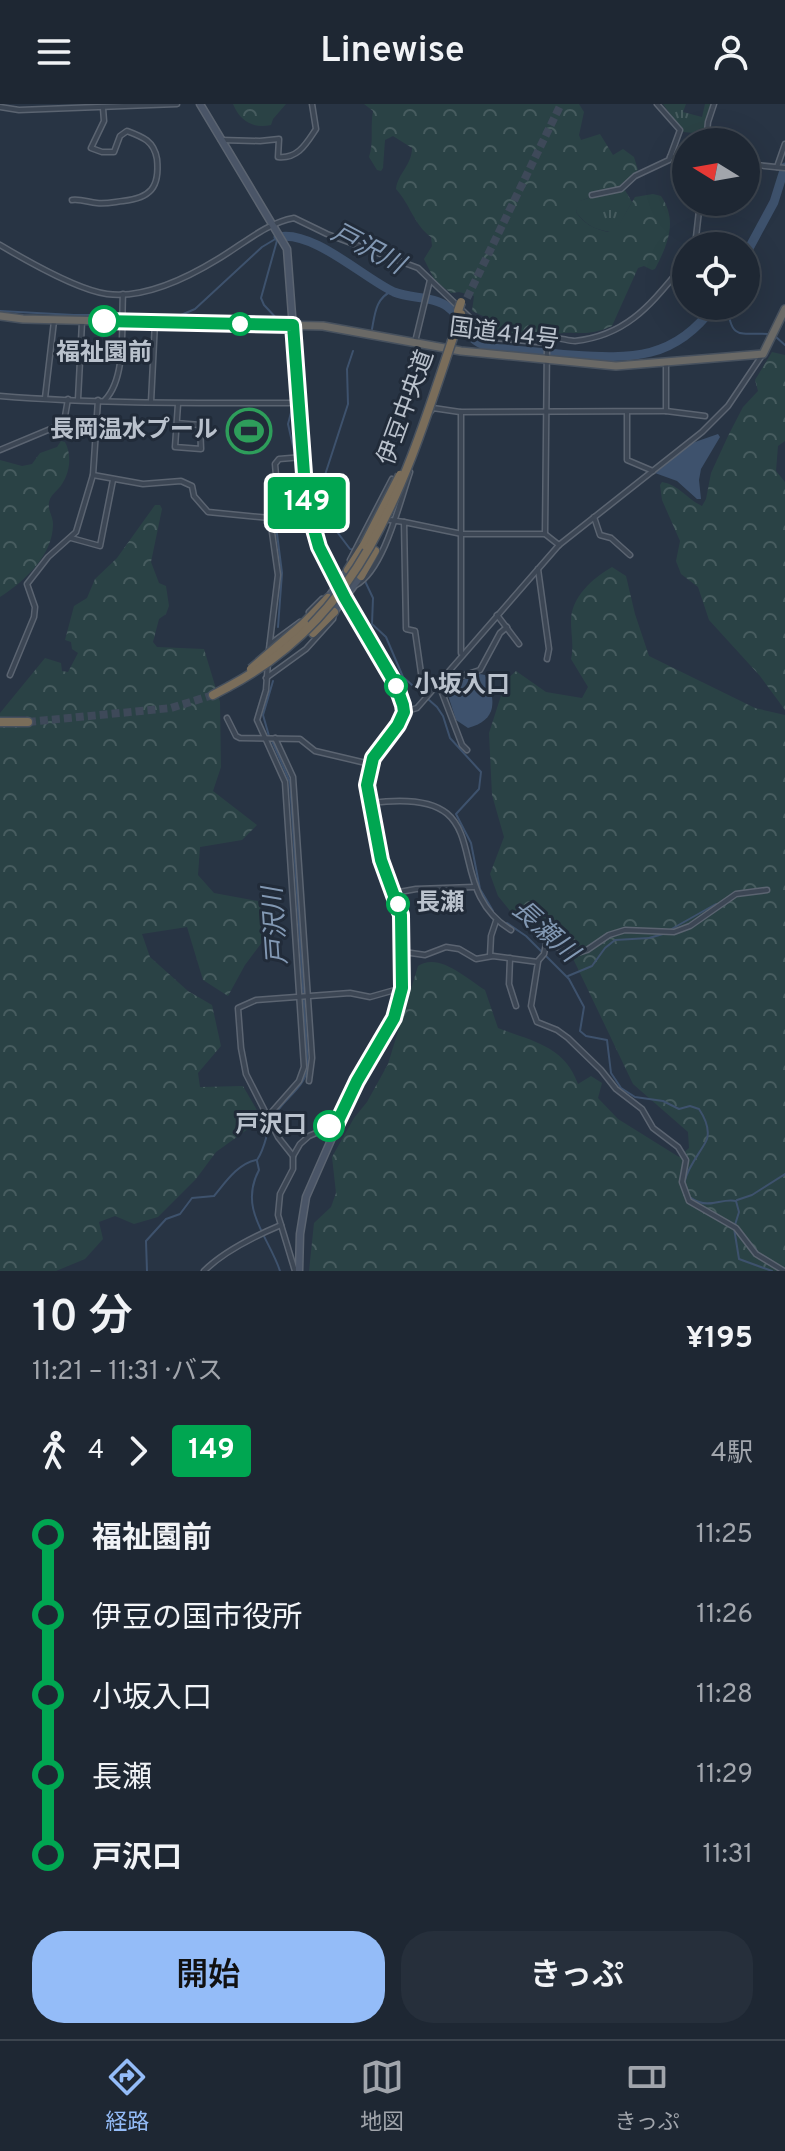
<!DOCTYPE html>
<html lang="ja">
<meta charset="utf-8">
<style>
:root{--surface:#1e2733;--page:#262f3b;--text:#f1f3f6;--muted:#a1a5ac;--line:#3c444e;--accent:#94bcf8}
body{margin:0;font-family:Overpass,"Noto Sans JP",sans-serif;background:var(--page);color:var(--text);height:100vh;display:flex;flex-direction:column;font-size:30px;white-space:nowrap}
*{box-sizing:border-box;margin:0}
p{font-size:26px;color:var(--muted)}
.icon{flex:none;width:44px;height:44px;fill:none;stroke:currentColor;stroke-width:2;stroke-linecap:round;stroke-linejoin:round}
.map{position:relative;height:1167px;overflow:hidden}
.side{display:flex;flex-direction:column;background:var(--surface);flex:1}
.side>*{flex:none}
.badge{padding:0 16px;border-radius:6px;font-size:28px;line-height:52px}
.needle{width:52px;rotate:281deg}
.fabs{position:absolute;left:672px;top:24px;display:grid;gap:16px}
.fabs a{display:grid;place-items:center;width:88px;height:88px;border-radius:50%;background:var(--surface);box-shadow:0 8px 32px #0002,0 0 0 2px var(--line);font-size:40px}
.map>.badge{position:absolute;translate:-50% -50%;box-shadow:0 0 0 4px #fff}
.legs{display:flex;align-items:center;gap:12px;height:88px;padding:0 32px;font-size:26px}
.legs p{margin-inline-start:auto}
.summary{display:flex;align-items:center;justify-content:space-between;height:136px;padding:0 32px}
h1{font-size:44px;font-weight:600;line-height:60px}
.cta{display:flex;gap:16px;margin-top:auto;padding:16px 32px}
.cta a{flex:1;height:92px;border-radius:32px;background:var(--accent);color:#111;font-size:32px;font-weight:600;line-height:92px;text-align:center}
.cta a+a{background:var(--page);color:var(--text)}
ul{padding:0 32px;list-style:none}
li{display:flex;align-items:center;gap:28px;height:80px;font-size:30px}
li i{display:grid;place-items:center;width:12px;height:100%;margin:0 10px;background:currentColor}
li i::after{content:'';width:20px;height:20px;margin:-10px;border:6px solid;border-radius:50%;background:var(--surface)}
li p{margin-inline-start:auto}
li:first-child i{background:linear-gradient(#0000 50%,currentColor 0)}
li:last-child i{background:linear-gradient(currentColor 50%,#0000 0)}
header{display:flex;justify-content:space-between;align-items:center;height:104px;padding:0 32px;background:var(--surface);font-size:36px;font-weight:600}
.menu{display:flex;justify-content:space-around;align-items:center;height:112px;border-top:2px solid var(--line);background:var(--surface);font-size:22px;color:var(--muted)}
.menu a{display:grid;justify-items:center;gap:4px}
.menu .on{color:var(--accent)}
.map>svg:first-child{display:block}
.grass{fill:url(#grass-tufts)}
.forest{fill:url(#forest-crowns)}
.water{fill:#3e526d}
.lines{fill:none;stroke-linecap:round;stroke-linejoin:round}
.stream{stroke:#3e526d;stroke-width:2}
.river{stroke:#3e526d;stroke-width:9}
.motorway-tunnel{stroke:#3e4959;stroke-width:8;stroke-dasharray:8 4;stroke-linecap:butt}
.minor-casing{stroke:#5b6471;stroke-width:7}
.secondary-casing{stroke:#5b6471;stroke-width:9}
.trunk-casing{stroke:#47515e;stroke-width:10}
.motorway-casing{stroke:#47515e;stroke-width:11}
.minor{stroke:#3c4654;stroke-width:4}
.secondary{stroke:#4a5567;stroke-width:6}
.trunk{stroke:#6a6966;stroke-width:7}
.motorway{stroke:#7a6d5a;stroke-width:8}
.motorway-bridge-casing{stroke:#47515e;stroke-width:11;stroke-linecap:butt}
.motorway-bridge{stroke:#7a6d5a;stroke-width:8}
.line-1-casing{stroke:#fff;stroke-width:18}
.line-1{stroke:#00a651;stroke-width:12}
.stop-1-dot{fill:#fff;stroke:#00a651;stroke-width:4}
.labels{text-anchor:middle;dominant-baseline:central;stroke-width:6;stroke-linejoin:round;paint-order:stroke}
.street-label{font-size:24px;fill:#bac2cd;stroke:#212b39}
.stop-label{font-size:24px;font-weight:bold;fill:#bac2cd;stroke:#212b39;text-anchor:start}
.poi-label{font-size:24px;font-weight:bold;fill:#bac2cd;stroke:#212b39;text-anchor:end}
.water-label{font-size:26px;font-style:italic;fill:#8298b3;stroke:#212b39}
</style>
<header><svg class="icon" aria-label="menu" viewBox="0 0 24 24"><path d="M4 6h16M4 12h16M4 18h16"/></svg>Linewise<svg class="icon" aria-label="person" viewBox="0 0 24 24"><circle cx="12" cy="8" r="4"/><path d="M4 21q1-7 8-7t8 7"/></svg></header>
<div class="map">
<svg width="785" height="1167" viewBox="0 0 785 1167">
<defs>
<pattern id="grass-tufts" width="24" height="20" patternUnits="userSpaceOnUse" patternTransform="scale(2)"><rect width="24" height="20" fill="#2a4245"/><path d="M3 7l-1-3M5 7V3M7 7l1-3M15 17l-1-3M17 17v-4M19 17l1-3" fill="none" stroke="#475c5f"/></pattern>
<pattern id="forest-crowns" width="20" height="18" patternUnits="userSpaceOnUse" patternTransform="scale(2)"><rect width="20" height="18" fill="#2a4245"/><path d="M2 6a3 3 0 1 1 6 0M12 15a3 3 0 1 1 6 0" fill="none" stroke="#475c5f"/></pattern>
</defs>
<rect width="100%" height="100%" fill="#283444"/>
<!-- grass -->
<g class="grass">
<path d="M663 0H686L683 8 702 13 705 0H713L705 30 683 28Z"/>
<path d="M623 83 632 98 618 123 611 128C595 126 586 121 576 108L579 97Z"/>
</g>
<!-- forest -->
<g class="forest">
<path d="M233 0H286L273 15 271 21C253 25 240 17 233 0Z"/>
<path d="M364 0H579L584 8 579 31 581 36 600 30 613 51 623 45 634 53 638 66 620 82 580 97 576 108C584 120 594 125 608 128L618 122 635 93 653 90 661 92C678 117 668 140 655 165L652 166 644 162 638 164 612 222C585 234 579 226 555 230 535 233 517 234 497 233L496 218 472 207 474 192 459 188 451 189 435 177 424 155 432 142 431 133C414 121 410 100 396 85 398 69 412 61 412 44L393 32 385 36 383 64 381 67 377 66 369 53C374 38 370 23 373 7Z"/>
<path d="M772 248 785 251V337L778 342 776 367 785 378V606L760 572 709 516 698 483 681 470 676 457 680 437 662 396 660 381 662 378C679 381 687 395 702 402L706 395 711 369 728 332 743 303 758 287 755 276Z"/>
<path d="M61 337 65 338C72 351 70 368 62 380 59 385 52 390 50 395 46 405 53 411 53 420 53 451 25 477 0 493V356L22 362 32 360 40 349 57 343Z"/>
<path d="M155 401H160L162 405 151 458 159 479 166 482 169 502 166 510 159 515 153 538 157 543 204 545 220 598 221 663 213 687 257 721 242 736 200 743 198 771 214 789 258 797 271 826 245 861 228 892 203 876 187 823 142 830 150 853 188 887 212 901 221 942 198 969 200 983 243 982 262 1015 216 1048 196 1075 158 1113 134 1120 115 1112 99 1118 103 1135 85 1155 56 1167H0V621H27L26 612 0 613V609L45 554 61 559 62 567 68 568 78 549 72 545 71 538 65 536 74 502 87 494 95 475 117 454Z"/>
<path d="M612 463 626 472 635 510 649 552 755 604 785 611V1167H309L314 1119 331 1103 336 1089 332 1053 354 1014 367 998 388 960 418 862C439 848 467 875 485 886L498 924C532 937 565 942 578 980L591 972 602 979 598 994 618 1015 679 1053 689 1044 688 1028 633 980 567 842 542 835 519 818 498 792 490 770 504 733 492 691 489 629 506 576 516 567 546 588 582 594 588 583 571 555C574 542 571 531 571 517 571 493 593 474 612 463Z"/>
</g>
<!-- water -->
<g class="water">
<path d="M718 330 720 333 701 365 699 376 701 395H697L677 377 655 369 692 339Z"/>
<path d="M480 570 485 571C496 596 498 616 468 624L456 616 447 588 456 578Z"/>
</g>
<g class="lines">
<!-- stream -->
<g class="stream">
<path d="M278 133 261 194 264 201 279 217"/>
<path d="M728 202C730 238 743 228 768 230"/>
<path d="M0 207 74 211H181L195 205 262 143 277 134"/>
<path d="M372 225C375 209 376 194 392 187"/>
<path d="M776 233 785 241"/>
<path d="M353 247 347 265 348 300 325 371 313 385 316 400 350 445 355 446"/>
<path d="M364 475 373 494 372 520 386 533 403 573 437 603 443 612 450 634 481 668 479 685 456 710 471 739 480 785 493 807"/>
<path d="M278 523 282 469 275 414 280 392 297 381 295 351 288 320 293 301V282L289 237 283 222"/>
<path d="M269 632 263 611 273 577"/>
<path d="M507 819 526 832 569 875 584 903 580 927 586 932 607 936 611 969 621 984 635 993 663 997 679 1005 690 1002 699 1005C705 1014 710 1024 707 1035 701 1051 665 1085 699 1098 712 1103 723 1094 736 1097L739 1108 734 1124 739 1155 772 1167"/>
<path d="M668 827 716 800"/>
<path d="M568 872 592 862 605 844 615 836 649 834 663 830"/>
<path d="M257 1056C266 1043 266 1028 273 1014 283 994 304 986 308 963L290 678 272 637"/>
<path d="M257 1057 259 1066C238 1105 269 1133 280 1167"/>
<path d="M737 1096 752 1091 785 1070"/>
<path d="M147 1167 146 1137 166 1115 180 1110 192 1094 214 1092C225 1079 237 1060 256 1056"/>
</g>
<!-- river -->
<g class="river">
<path d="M278 133C312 125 365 175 394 188 411 195 434 192 448 203 470 219 459 233 491 244 518 246 544 249 571 251 631 255 675 256 714 202"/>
<path d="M746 150 774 98 785 63"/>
</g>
<!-- motorway-tunnel -->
<g class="motorway-tunnel">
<path d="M467 194 561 0"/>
<path d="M28 618 171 604 213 591"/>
</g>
<!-- minor casing -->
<g class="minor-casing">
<g id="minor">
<path d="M0 3 19 6 177 0"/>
<path d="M221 36 260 37 279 35 278 53C298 55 306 40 316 25L312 0"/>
<path d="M706 38 708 18 714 0"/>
<path d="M670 53 686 55"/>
<path d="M746 60 785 64"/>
<path d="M777 63 785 40"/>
<path d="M592 91 621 85 635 72 669 56 680 26 657 0"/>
<path d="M72 96C81 95 88 98 97 99 106 100 114 98 123 97 150 94 160 84 157 55 154 37 143 33 127 27L120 32 114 48H102L91 44 104 17 103 4"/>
<path d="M0 141C27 157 78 186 107 190 145 195 187 174 218 155 242 141 266 119 294 114L327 130 418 164 487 230 494 234 547 239"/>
<path d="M695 142 700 98"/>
<path d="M415 238 430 176"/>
<path d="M0 292C100 300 199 299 299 299"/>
<path d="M45 294 54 217"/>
<path d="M78 295 82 218"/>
<path d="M105 296C127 273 121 221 123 190"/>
<path d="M151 298 155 218"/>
<path d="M431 307 433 304 460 308"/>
<path d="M666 307 705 312"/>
<path d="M627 308V356L653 367"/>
<path d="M177 319 200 321 201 345 175 343 178 300"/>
<path d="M0 346 60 321 64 318 68 295"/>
<path d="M93 371 143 380 181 377 192 382 194 392 208 408 270 414"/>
<path d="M594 413 600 431 611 434 630 451"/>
<path d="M383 415 404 418"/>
<path d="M545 430 547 239 551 234C560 233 567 237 575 237 630 231 653 197 686 158"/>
<path d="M71 434 100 442 113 376"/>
<path d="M350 456 392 375"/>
<path d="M538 465 549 545 547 555"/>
<path d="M356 481C384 466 400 397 410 368"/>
<path d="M309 508 322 495"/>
<path d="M497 511 519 540"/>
<path d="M270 540 300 518"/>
<path d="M269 545 278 471 270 414 277 383 275 360 279 355 303 353"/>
<path d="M461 549V308L666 307V258"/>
<path d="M268 558 266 586 257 616 285 678 304 963 299 977 269 1011"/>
<path d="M10 571 34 513 35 503 27 480 48 453 76 428 93 371 98 296"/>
<path d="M266 574 306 545 333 515 334 510"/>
<path d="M433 584 422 576 415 527 406 525 404 418 462 430H545L559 441"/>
<path d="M441 586 453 575 480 566 500 529 507 523"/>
<path d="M441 586 462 641 467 646"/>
<path d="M404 608 417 604 559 441 702 328 728 302 763 250"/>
<path d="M227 614 236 632 240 634 300 635 315 647 370 660"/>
<path d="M275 634 293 673 312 954 309 977"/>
<path d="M371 699C508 681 435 780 511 826"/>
<path d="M394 789 416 785 474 783"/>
<path d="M404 848 425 851 446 843 459 845 476 855 493 852 538 858 531 902 537 918 557 926 568 934 601 966 616 985 642 1005 653 1024 678 1043 686 1056 682 1078 689 1097 736 1124 756 1150 784 1167"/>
<path d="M490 852 491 832 496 817"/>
<path d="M510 854 509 880 516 902"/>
<path d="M537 858 544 850 546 840 578 849 587 846 609 831 625 826 674 828 690 822 736 790 767 786"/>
<path d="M293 1052 278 1033 246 970 241 944 238 904 256 896 350 889 370 893 402 884"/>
<path d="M204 1167C224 1147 255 1132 281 1121"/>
<path d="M295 1167 278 1111 280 1090 293 1065V1052L300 1040 309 1032 337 1020"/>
</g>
</g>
<!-- secondary casing -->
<g class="secondary-casing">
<g id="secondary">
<path d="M200 0 287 145 306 397 319 443 396 581 403 601 404 608 398 621 373 654 367 681 381 756 401 811 403 867 402 884 394 914 357 977 306 1093 300 1130 299 1167"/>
<path d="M328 494 348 466"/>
<path d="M334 508 361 472"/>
</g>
</g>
<!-- trunk casing -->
<g class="trunk-casing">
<path id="trunk" d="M0 212 23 215 323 222 461 247 616 262 763 250 785 205"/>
</g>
<!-- motorway casing -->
<g class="motorway-casing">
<g id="motorway">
<path d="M348 466 364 441"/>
<path d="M361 472 375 447"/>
<path d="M304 519 328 494"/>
<path d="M313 529 334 508"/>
<path d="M213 591 228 583"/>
<path d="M0 618H28"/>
</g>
</g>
<!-- minor -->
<use href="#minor" class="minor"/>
<!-- secondary -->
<use href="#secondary" class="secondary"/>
<!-- trunk -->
<use href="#trunk" class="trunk"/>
<!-- motorway -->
<use href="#motorway" class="motorway"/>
<!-- motorway-bridge casing -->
<g class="motorway-bridge-casing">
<g id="motorway-bridge">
<path d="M458 207 461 198"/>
<path d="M364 441 400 371"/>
<path d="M251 565 304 519"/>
<path d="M228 583C375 506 411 355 461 210"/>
</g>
</g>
<!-- motorway-bridge -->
<use href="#motorway-bridge" class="motorway-bridge"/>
</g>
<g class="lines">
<!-- line-1 casing -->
<g class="line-1-casing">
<path id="line-1" d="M104 217 293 221 306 397 319 443 345 494 396 581 403 601 404 608 398 621 373 654 367 681 381 756 401 811 402 884 394 914 357 977 337 1019 329 1022"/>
</g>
<!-- line-1 -->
<use href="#line-1" class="line-1"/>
</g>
<!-- icons -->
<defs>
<g id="stadium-ring" transform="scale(2.3)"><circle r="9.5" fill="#212b39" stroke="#2e9e5b" stroke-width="1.5"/><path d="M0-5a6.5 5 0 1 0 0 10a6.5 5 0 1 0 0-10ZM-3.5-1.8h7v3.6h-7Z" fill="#2e9e5b"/></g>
</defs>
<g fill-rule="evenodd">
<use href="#stadium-ring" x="249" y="327"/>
</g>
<!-- markers -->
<g class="stop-1-dot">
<circle cx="104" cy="217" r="14"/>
<circle cx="240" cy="220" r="10"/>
<circle cx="396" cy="582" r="10"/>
<circle cx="398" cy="800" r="10"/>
<circle cx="329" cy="1022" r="14"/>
</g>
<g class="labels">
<!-- street labels -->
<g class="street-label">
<text transform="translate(504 231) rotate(7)">国道414号</text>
<text transform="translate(407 304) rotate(-70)">伊豆中央道</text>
</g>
<!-- stop labels -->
<g class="stop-label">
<text x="104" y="250" text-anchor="middle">福祉園前</text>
<text x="414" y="582">小坂入口</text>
<text x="416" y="800">長瀬</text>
<text x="307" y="1022" text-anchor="end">戸沢口</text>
</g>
<!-- poi labels -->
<g class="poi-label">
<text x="218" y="327">長岡温水プール</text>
</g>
<!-- water labels -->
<g class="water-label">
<text transform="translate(367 146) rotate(28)">戸沢川</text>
<text transform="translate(277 822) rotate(-94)">戸沢川</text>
<text transform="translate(544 828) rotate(42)">長瀬川</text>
</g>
</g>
</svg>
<div class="fabs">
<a><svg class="needle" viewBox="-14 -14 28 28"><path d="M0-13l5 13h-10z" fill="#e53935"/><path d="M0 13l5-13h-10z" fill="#a1a5ac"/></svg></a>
<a><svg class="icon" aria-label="locate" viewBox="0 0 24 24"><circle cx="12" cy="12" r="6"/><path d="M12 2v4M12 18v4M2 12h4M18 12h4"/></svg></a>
</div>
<b class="badge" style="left:307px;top:399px;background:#00a651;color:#fff">149</b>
</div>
<section class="side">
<div class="summary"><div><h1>10 分</h1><p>11:21 – 11:31 · バス</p></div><b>¥195</b></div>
<div class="legs"><svg class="icon" aria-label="walk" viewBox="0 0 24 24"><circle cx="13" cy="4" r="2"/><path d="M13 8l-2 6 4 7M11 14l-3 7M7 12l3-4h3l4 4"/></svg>4<svg class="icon" aria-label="forward" viewBox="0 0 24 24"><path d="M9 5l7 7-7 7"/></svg><b class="badge" style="background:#00a651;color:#fff">149</b><p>4駅</p></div>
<ul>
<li><i style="color:#00a651"></i><b>福祉園前</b><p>11:25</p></li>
<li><i style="color:#00a651"></i><span>伊豆の国市役所</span><p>11:26</p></li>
<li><i style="color:#00a651"></i><span>小坂入口</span><p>11:28</p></li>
<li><i style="color:#00a651"></i><span>長瀬</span><p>11:29</p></li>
<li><i style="color:#00a651"></i><b>戸沢口</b><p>11:31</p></li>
</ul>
<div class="cta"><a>開始</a><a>きっぷ</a></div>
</section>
<nav class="menu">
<a class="on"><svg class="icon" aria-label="directions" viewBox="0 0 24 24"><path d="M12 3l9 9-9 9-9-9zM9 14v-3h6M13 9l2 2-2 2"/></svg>経路</a>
<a><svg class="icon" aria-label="map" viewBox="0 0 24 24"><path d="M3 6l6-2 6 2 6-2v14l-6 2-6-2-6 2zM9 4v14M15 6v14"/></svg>地図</a>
<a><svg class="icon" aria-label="tickets" viewBox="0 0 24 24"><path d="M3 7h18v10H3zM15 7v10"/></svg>きっぷ</a>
</nav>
